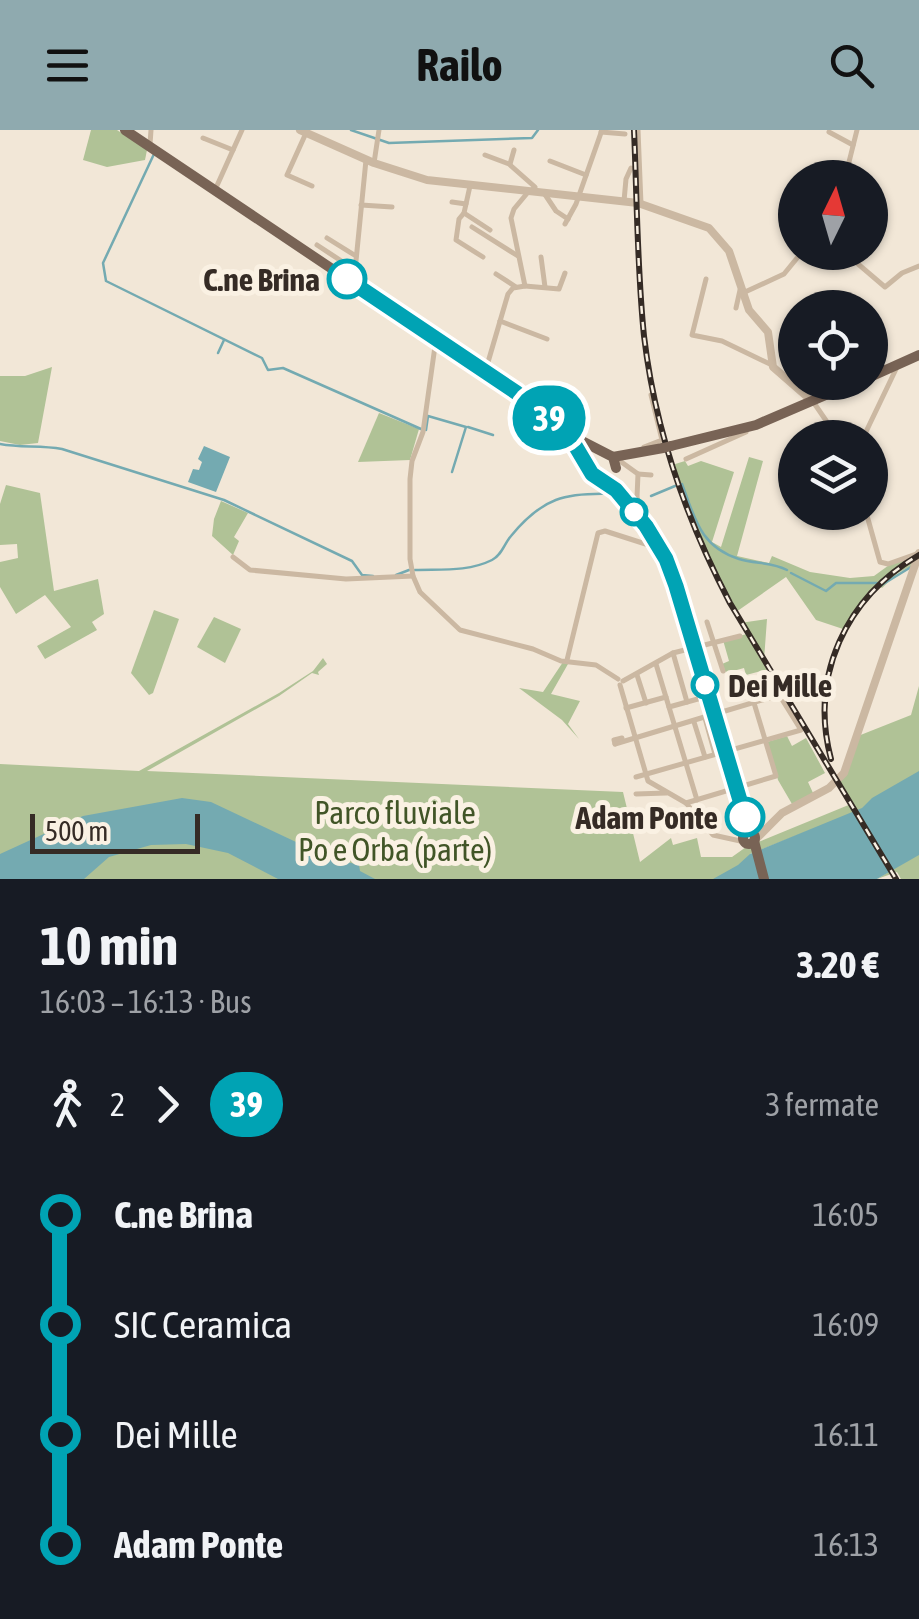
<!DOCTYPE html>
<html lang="it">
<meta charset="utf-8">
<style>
:root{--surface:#171b24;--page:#242831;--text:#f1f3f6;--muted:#9ea1a6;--accent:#8faaaf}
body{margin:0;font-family:"Asap Condensed",sans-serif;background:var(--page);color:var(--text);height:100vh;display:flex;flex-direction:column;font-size:38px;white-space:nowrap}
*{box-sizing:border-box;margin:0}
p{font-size:32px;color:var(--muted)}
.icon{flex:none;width:55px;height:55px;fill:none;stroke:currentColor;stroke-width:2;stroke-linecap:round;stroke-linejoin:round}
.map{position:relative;height:749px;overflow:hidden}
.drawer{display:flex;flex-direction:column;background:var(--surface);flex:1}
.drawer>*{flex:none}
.badge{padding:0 20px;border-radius:32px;font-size:35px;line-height:65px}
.needle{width:65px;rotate:5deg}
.tools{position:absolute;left:778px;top:30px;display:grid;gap:20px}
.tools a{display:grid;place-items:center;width:110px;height:110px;border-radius:50%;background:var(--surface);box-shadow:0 2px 8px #0004;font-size:50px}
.scale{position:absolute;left:30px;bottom:25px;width:170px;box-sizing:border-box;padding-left:10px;border:5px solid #352b25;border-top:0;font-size:28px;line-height:35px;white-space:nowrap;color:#352b25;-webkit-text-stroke:8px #faf1e3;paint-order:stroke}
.map>.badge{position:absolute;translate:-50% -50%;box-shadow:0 0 0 5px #fff}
.legs{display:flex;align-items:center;gap:15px;height:110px;padding:0 40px;font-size:32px}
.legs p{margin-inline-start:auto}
.overview{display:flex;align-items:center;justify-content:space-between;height:170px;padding:0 40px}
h1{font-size:55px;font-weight:700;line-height:75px}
ul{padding:0 40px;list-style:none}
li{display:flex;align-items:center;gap:35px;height:110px;font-size:38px}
li i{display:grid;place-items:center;width:15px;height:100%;margin:0 12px;background:currentColor}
li i::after{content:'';width:25px;height:25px;margin:-12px;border:8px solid;border-radius:50%;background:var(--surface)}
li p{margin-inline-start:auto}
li:first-child i{background:linear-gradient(#0000 50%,currentColor 0)}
li:last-child i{background:linear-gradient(currentColor 50%,#0000 0)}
header{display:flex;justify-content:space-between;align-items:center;height:130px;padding:0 40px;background:var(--accent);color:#111;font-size:45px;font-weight:700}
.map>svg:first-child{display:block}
.green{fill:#b0c296}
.water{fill:#74aab1}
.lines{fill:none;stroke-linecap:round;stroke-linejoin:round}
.stream{stroke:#74aab1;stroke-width:2.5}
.minor{stroke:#cbb8a2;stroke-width:5}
.tertiary{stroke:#cbb8a2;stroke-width:8}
.primary{stroke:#786355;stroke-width:10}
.rail-casing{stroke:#352b25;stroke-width:6}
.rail{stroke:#faf1e3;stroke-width:2.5;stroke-dasharray:8;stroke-linecap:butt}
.primary-bridge{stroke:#786355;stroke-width:10}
.line-1-casing{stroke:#fff;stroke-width:22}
.line-1{stroke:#00a3b4;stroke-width:15}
.stop-1-dot{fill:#fff;stroke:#00a3b4;stroke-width:5}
.labels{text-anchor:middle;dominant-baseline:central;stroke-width:10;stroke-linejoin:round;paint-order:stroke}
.stop-label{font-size:32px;font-weight:bold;fill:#352b25;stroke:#faf1e3;text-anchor:end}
.park-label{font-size:32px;fill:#415527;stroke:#faf1e3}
</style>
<header><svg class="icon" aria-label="menu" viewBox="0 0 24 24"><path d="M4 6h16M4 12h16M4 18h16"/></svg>Railo<svg class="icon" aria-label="search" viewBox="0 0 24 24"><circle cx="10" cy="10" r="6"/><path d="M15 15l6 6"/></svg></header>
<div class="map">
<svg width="919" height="749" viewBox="0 0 919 749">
<rect width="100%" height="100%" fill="#f2e7d7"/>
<!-- green -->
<g class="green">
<path d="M91 0H117L147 20 145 30 107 37 83 30Z"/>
<path d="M52 237 38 313 20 315 0 311V246H25Z"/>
<path d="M379 283 419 299 410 330 358 332Z"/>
<path d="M749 327 763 331 737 426 769 433 772 426 810 442 850 448 874 446 896 430 917 423 913 435 898 443 882 458 877 454 843 499 816 490 786 447 736 482 707 428 672 335 685 331 688 336 701 331 734 342 712 412 721 417Z"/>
<path d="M6 355 40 363 54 461 98 449 104 484 92 492 97 500 45 529 37 516 71 497 45 465 16 484 0 457V432L18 428 17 414 0 415V374Z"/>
<path d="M221 371 248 383 234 407 239 411 233 425 212 406 214 389Z"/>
<path d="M154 480 179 489 153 563 149 565 131 543Z"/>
<path d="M214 487 241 499 225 533 197 517Z"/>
<path d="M767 489 764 530 769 539 746 545 744 538 726 543 722 534 729 531 723 510 747 504 740 493Z"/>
<path d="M323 528 327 534 318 542 319 545 312 543 279 566 147 641 623 662 640 732 671 708 673 715 697 708 701 727H732L746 717 851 674 839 652 858 606 911 585 919 556V749H901L897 742 877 749 895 738 843 687 750 724 757 749H0V634L139 641 279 563 313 541Z"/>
<path d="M563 532 568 534 551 564 580 571 568 594 579 609 562 590 519 558 543 562Z"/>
<path d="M787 606 792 616 806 608 825 643 808 652 813 663 792 674 778 650 767 612Z"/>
</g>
<!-- water -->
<g class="water">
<path d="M204 316 230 327 216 362 188 352 193 339 199 340 202 332 198 329Z"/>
<path d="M919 641V725L877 749H713L738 735 750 724 862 678 872 668Z"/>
<path d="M182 668 211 672 328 727 359 735 360 741 375 749H278L228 723 186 714 151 715 109 727 84 749H0V724L83 686Z"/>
</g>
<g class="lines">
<!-- stream -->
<g class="stream">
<path d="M351 0 389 13 532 8 538 0"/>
<path d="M154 24 103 133 106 151 262 228 268 240 283 238 421 299"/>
<path d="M218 223 224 210"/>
<path d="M468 297 493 305"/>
<path d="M426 300 428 286 466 297 452 342"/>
<path d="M0 314C21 318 40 315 62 319L224 370 352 431 362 445 373 446"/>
<path d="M682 354C695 388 700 417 739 429 755 434 772 432 787 440"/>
<path d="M651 366 675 356"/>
<path d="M415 440C441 439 468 442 492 430 502 425 504 414 511 406 542 368 565 362 614 364"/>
<path d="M791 443 826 461 836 453H877"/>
<path d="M396 445 409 440"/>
<path d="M880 456 911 437"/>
</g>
<!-- minor -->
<g class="minor">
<path d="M638 0 641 74"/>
<path d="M601 2 625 4"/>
<path d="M829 2 853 15"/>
<path d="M306 3 287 45 312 56"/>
<path d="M203 8 233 20"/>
<path d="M150 14 151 0"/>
<path d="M485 25 509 34 535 57 531 61"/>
<path d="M550 31 586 45"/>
<path d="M374 33 379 0"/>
<path d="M510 34 514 20"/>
<path d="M845 48 857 0"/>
<path d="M470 56 464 83 490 100"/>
<path d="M215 60 242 0"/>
<path d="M544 63 556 81 568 89"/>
<path d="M624 71 626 49 631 38"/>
<path d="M452 72 466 74"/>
<path d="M361 75 392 77"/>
<path d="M464 83 459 89 456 110 483 127"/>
<path d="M565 94 576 74 602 0"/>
<path d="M472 97 518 126"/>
<path d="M327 108 356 126"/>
<path d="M317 115 355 140"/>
<path d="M844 122 885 157 902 143 919 136"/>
<path d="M541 127 545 157"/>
<path d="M496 144 516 157"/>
<path d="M706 149 692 205 722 211 772 235"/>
<path d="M354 151 366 30"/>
<path d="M525 156 559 159 565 143"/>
<path d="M745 162 784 144 802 122"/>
<path d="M736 178 740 160"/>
<path d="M500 191 547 209"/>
<path d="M436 209 423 302 412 331 410 349V429L413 446 420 462 460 500 533 519 561 531 596 535 618 549"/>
<path d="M486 239 508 164 513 158 525 156 511 88 514 79 529 61"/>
<path d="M814 273 838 308"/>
<path d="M863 308 897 237"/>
<path d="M644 317 662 310 651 265"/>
<path d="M686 329 746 302"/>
<path d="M620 331 638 344 637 367 642 390"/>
<path d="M638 344 651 345"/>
<path d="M866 382 880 432 888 434 919 423"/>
<path d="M233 427 250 440 346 449 413 446"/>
<path d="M707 492 723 541"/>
<path d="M673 523 687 572"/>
<path d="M567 530 598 403 605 401 655 417"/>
<path d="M656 534 697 670"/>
<path d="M637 545 646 573"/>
<path d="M623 551 673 523 740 506"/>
<path d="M620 555 648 651 686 673 713 705 745 712"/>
<path d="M669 577 705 567"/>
<path d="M626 578 666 567"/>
<path d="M715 584 779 565"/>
<path d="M705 588 715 624"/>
<path d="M694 592 705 627"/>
<path d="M615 614 711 585"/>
<path d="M615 614 614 610 622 608"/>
<path d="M636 647 801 600 768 547 748 553 776 646 686 673"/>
<path d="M636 664 666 663"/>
</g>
<!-- tertiary -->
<g class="tertiary">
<path d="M300 0 374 33 427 50 638 73 709 98 729 121 749 180 768 202 773 237 812 271"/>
<path d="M755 710 782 683 829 658 844 643 919 423"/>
</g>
<!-- primary -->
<g class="primary">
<path d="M125 0 517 263 576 308 613 327 616 338"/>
<path d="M870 247 919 225"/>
<path d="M567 306 592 344 616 360 660 417 676 456 713 583"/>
<path d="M671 316 756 295 856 252"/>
<path d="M613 327 663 318"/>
<path d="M714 586 752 702"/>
<circle cx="749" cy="708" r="6"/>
<path d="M754 711 764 749"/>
</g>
<!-- rail casing -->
<g class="rail-casing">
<g id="rail">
<path d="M634 0C637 68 637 138 644 206 655 300 686 389 730 473L896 749"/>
<path d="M831 629C809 546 846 467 919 425"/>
</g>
</g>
<!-- rail -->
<use href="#rail" class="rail"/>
<!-- primary-bridge -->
<path class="primary-bridge" d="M663 318 671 316"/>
</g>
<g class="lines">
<!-- line-1 casing -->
<g class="line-1-casing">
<path id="line-1" d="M347 149 517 263 556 294 576 317 592 344 616 360 646 396 666 429 676 456 745 687"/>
</g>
<!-- line-1 -->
<use href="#line-1" class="line-1"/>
</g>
<!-- markers -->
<g class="stop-1-dot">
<circle cx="347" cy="149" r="18"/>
<circle cx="634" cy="382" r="12"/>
<circle cx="705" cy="555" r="12"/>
<circle cx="745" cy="687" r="18"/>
</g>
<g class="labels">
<!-- stop labels -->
<g class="stop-label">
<text x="320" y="149">C.ne Brina</text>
<text x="728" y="555" text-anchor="start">Dei Mille</text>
<text x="718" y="687">Adam Ponte</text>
</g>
<!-- park labels -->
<g class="park-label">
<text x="395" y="682">Parco fluviale<tspan x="395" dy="37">Po e Orba (parte)</tspan></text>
</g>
</g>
</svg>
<div class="tools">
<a><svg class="needle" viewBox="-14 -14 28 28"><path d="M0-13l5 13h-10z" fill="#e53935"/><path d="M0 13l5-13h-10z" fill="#9ea1a6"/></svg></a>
<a><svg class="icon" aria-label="locate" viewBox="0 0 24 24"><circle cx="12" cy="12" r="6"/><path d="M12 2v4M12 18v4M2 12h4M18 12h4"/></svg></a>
<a><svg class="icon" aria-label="layers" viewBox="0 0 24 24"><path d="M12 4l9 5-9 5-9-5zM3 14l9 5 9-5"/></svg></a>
</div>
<div class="scale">500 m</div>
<b class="badge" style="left:549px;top:288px;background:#00a3b4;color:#fff">39</b>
</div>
<section class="drawer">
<div class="overview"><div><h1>10 min</h1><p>16:03 – 16:13 · Bus</p></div><b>3.20 €</b></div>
<div class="legs"><svg class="icon" aria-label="walk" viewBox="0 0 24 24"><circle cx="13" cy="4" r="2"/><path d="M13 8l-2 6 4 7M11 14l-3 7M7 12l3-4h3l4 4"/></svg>2<svg class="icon" aria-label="forward" viewBox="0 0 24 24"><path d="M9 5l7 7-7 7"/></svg><b class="badge" style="background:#00a3b4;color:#fff">39</b><p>3 fermate</p></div>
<ul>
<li><i style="color:#00a3b4"></i><b>C.ne Brina</b><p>16:05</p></li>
<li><i style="color:#00a3b4"></i><span>SIC Ceramica</span><p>16:09</p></li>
<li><i style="color:#00a3b4"></i><span>Dei Mille</span><p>16:11</p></li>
<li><i style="color:#00a3b4"></i><b>Adam Ponte</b><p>16:13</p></li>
</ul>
</section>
